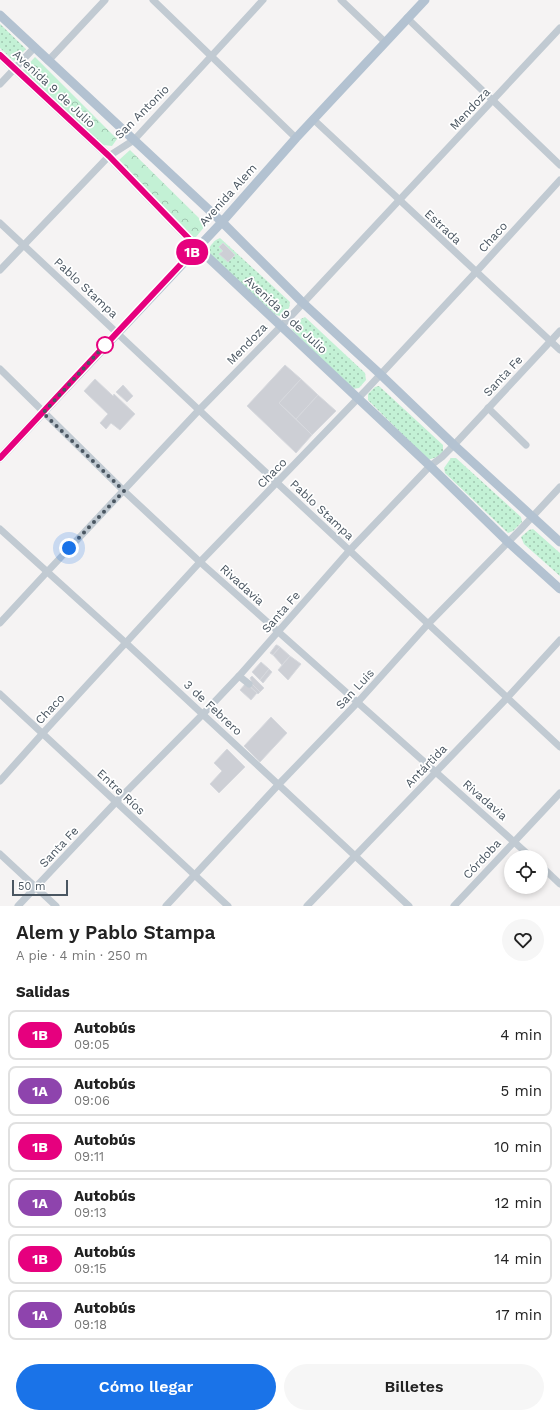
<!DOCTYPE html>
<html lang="es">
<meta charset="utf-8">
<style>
:root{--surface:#fff;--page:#f6f6f6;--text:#222;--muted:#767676;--line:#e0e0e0;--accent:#1a73e8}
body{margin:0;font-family:"Work Sans",sans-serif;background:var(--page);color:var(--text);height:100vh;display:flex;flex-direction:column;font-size:15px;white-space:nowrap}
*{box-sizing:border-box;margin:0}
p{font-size:13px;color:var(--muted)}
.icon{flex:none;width:22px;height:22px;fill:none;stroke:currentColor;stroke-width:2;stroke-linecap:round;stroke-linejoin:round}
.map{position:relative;height:906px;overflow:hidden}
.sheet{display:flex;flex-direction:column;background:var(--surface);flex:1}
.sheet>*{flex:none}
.badge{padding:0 8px;border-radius:13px;font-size:14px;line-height:26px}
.fabs{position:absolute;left:504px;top:850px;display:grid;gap:8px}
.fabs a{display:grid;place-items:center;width:44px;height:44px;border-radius:50%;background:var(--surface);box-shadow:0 2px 6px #0003;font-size:20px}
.scale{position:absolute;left:12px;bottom:10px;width:56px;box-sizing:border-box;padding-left:4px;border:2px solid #4a5661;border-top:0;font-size:11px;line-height:14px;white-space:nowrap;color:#4a5661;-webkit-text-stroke:3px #fff;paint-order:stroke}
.you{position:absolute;width:20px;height:20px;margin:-10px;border:3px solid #fff;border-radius:50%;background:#1a73e8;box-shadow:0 0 0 6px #1a73e833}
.map>.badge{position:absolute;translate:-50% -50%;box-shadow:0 0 0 2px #fff}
h2{padding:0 16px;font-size:15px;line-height:36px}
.round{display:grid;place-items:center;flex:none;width:42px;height:42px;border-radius:21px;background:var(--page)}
.headline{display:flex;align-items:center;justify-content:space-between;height:68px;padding:0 16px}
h1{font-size:19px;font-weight:600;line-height:30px}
.button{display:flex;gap:8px;margin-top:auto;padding:8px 16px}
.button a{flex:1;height:46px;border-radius:24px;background:var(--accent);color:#fff;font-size:16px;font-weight:600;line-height:46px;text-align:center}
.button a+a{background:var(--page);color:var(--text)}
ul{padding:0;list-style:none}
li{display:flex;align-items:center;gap:12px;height:50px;margin:0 8px 6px;padding:0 8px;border:2px solid var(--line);border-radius:8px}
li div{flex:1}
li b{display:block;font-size:15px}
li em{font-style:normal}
li .badge{min-width:44px;font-weight:700;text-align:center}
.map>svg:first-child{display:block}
.grass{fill:url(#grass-dots)}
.park{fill:url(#park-crowns)}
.building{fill:#cdcfd5;stroke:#d7d9de}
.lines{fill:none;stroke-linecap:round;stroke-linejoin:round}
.minor{stroke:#c1cad2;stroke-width:7}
.major{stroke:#b3c2d1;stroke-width:9}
.line-casing{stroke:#fff;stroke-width:9}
.line{stroke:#e6007e;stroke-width:6}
.walk{stroke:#4a5661;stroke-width:4;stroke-dasharray:0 7.2}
.stop-dot{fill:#fff;stroke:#e6007e;stroke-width:2}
.labels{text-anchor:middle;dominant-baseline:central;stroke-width:3.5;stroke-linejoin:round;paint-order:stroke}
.street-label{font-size:12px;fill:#4a5661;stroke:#fff}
</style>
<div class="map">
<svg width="560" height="906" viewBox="0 0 560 906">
<defs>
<pattern id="grass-dots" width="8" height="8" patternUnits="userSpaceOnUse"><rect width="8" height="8" fill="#c3f1d5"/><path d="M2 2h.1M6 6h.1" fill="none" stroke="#a0c6b0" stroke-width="1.8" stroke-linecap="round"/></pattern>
<pattern id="park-crowns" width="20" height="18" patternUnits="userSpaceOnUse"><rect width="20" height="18" fill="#c3f1d5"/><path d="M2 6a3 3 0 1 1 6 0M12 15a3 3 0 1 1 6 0" fill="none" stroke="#a0c6b0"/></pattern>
</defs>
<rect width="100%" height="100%" fill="#f5f3f3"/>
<!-- grass -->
<g class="grass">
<path d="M0 24 26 49 14 61 0 48Z"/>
<path d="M220 238 290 302 289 308 280 316 276 315 210 255 208 250C211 245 214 240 220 238Z"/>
<path d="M305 317 365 373 366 380 359 388 352 389 293 331 291 328 301 319Z"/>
<path d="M379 386 443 445V452L437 457 428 460 368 400V394L375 387Z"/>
<path d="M451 458H456L521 517 522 522 513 531 508 533 445 473 444 468Z"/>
<path d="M533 529 560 553V576L524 544 521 537 529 530Z"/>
</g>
<!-- park -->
<g class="park">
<path d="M35 57 117 139 112 146 103 145 22 71Z"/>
<path d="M130 150 203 222 205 226 196 237H191L119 160Z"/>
</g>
<!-- building -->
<g class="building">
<path d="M223 243 235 255 228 262 219 254 223 251 219 247Z"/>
<path d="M285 365 301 379 279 403 312 435 296 453 247 406Z"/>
<path d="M95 379 113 396 114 394 135 414 120 430 111 423 106 429 100 423 108 414 84 391Z"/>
<path d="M301 379 318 395 296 419 279 403Z"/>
<path d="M123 385 133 396 127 402 116 392Z"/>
<path d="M318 395 336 411 312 435 296 419Z"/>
<path d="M276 645H277L280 647 273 655 270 653Z"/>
<path d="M280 647 290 656 282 665 273 655Z"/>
<path d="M290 656 301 664 288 680 278 670Z"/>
<path d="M261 662 269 669 260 680 252 672Z"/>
<path d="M269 669 272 672 263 683 260 680Z"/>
<path d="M252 676 264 688 260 692 251 683V680L250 678Z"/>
<path d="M250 682 260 692 258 694 248 685Z"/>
<path d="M246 683 257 693 251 700 240 690Z"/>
<path d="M271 717 287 733 260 762 244 746Z"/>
<path d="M227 749 245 767 219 793 210 784 222 771 214 763Z"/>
</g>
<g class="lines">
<!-- minor -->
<g class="minor">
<path d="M153 0 296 138"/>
<path d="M341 0 385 42"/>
<path d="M407 18 560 165"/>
<path d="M48 61 105 0"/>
<path d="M0 84 34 48"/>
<path d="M313 119 560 350"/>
<path d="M0 223 199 410 560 747"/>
<path d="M0 270 109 156 134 140 263 0"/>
<path d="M0 369 124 491 200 562 531 857"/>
<path d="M488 408 526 445"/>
<path d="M0 529 126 643 409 906"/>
<path d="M0 623 47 572 199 410 291 316 560 28"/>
<path d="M239 676 249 684"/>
<path d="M0 694 228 906"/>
<path d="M0 781 42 734 200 562 367 389 476 272 560 180"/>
<path d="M0 854 56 906"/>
<path d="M541 866 560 884"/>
<path d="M18 906 116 802 203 714 239 676 349 551 430 466 442 457 454 445 560 331"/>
<path d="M166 906 279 784 357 703 428 624 520 530 560 487"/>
<path d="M307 906 507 698 560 640"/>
<path d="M454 906 560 793"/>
</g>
<!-- major -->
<g class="major">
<path d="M0 15 222 222 303 303 380 374 454 445 560 542"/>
<path d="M0 55 109 156 197 247 430 466 508 542 560 589"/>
<path d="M0 458 222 222 296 138 425 0"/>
</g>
</g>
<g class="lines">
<!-- line casing -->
<g class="line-casing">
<path id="line" d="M0 55 109 156 197 247 0 458"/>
</g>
<!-- line -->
<use href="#line" class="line"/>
<!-- walk -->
<path class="walk" d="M69 548 124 491 43 413 106 344 105 345"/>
</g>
<!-- markers -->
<circle class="stop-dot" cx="105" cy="345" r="8"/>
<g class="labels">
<!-- street labels -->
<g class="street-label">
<text transform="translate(54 89) rotate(43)">Avenida 9 de Julio</text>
<text transform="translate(470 109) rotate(-47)">Mendoza</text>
<text transform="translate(142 112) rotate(-45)">San Antonio</text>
<text transform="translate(228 195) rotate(-48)">Avenida Alem</text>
<text transform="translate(443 227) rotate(43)">Estrada</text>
<text transform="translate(493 237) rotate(-48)">Chaco</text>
<text transform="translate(86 288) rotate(43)">Pablo Stampa</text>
<text transform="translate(286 315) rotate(43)">Avenida 9 de Julio</text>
<text transform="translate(247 344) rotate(-46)">Mendoza</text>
<text transform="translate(503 376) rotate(-47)">Santa Fe</text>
<text transform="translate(272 473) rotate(-46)">Chaco</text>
<text transform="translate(322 510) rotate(43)">Pablo Stampa</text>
<text transform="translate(242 585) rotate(42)">Rivadavia</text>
<text transform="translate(281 612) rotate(-49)">Santa Fe</text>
<text transform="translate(355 689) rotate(-47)">San Luis</text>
<text transform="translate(213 708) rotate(43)">3 de Febrero</text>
<text transform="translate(50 709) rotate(-47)">Chaco</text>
<text transform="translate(426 766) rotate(-46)">Antártida</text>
<text transform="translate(121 792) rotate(43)">Entre Ríos</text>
<text transform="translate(485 800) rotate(41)">Rivadavia</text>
<text transform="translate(59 847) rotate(-47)">Santa Fe</text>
<text transform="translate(482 859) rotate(-47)">Córdoba</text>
</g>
</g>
</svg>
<div class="fabs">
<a><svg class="icon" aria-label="locate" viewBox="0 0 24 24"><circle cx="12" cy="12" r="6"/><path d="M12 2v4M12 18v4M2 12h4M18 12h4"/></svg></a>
</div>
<div class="scale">50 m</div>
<div class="you" style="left:69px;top:548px"></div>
<b class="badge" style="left:192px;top:252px;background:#e6007e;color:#fff">1B</b>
</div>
<section class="sheet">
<div class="headline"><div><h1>Alem y Pablo Stampa</h1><p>A pie · 4 min · 250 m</p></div><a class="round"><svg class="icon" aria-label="heart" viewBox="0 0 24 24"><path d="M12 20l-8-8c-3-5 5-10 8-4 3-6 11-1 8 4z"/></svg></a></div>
<h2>Salidas</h2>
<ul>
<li><span class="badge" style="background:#e6007e;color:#fff">1B</span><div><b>Autobús</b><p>09:05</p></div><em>4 min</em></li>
<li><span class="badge" style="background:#8e44ad;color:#fff">1A</span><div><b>Autobús</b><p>09:06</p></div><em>5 min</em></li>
<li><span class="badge" style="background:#e6007e;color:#fff">1B</span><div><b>Autobús</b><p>09:11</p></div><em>10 min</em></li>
<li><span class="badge" style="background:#8e44ad;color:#fff">1A</span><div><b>Autobús</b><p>09:13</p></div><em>12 min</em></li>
<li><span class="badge" style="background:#e6007e;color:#fff">1B</span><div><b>Autobús</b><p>09:15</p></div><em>14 min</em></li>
<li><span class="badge" style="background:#8e44ad;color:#fff">1A</span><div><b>Autobús</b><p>09:18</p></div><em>17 min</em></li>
</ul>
<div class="button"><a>Cómo llegar</a><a>Billetes</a></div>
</section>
